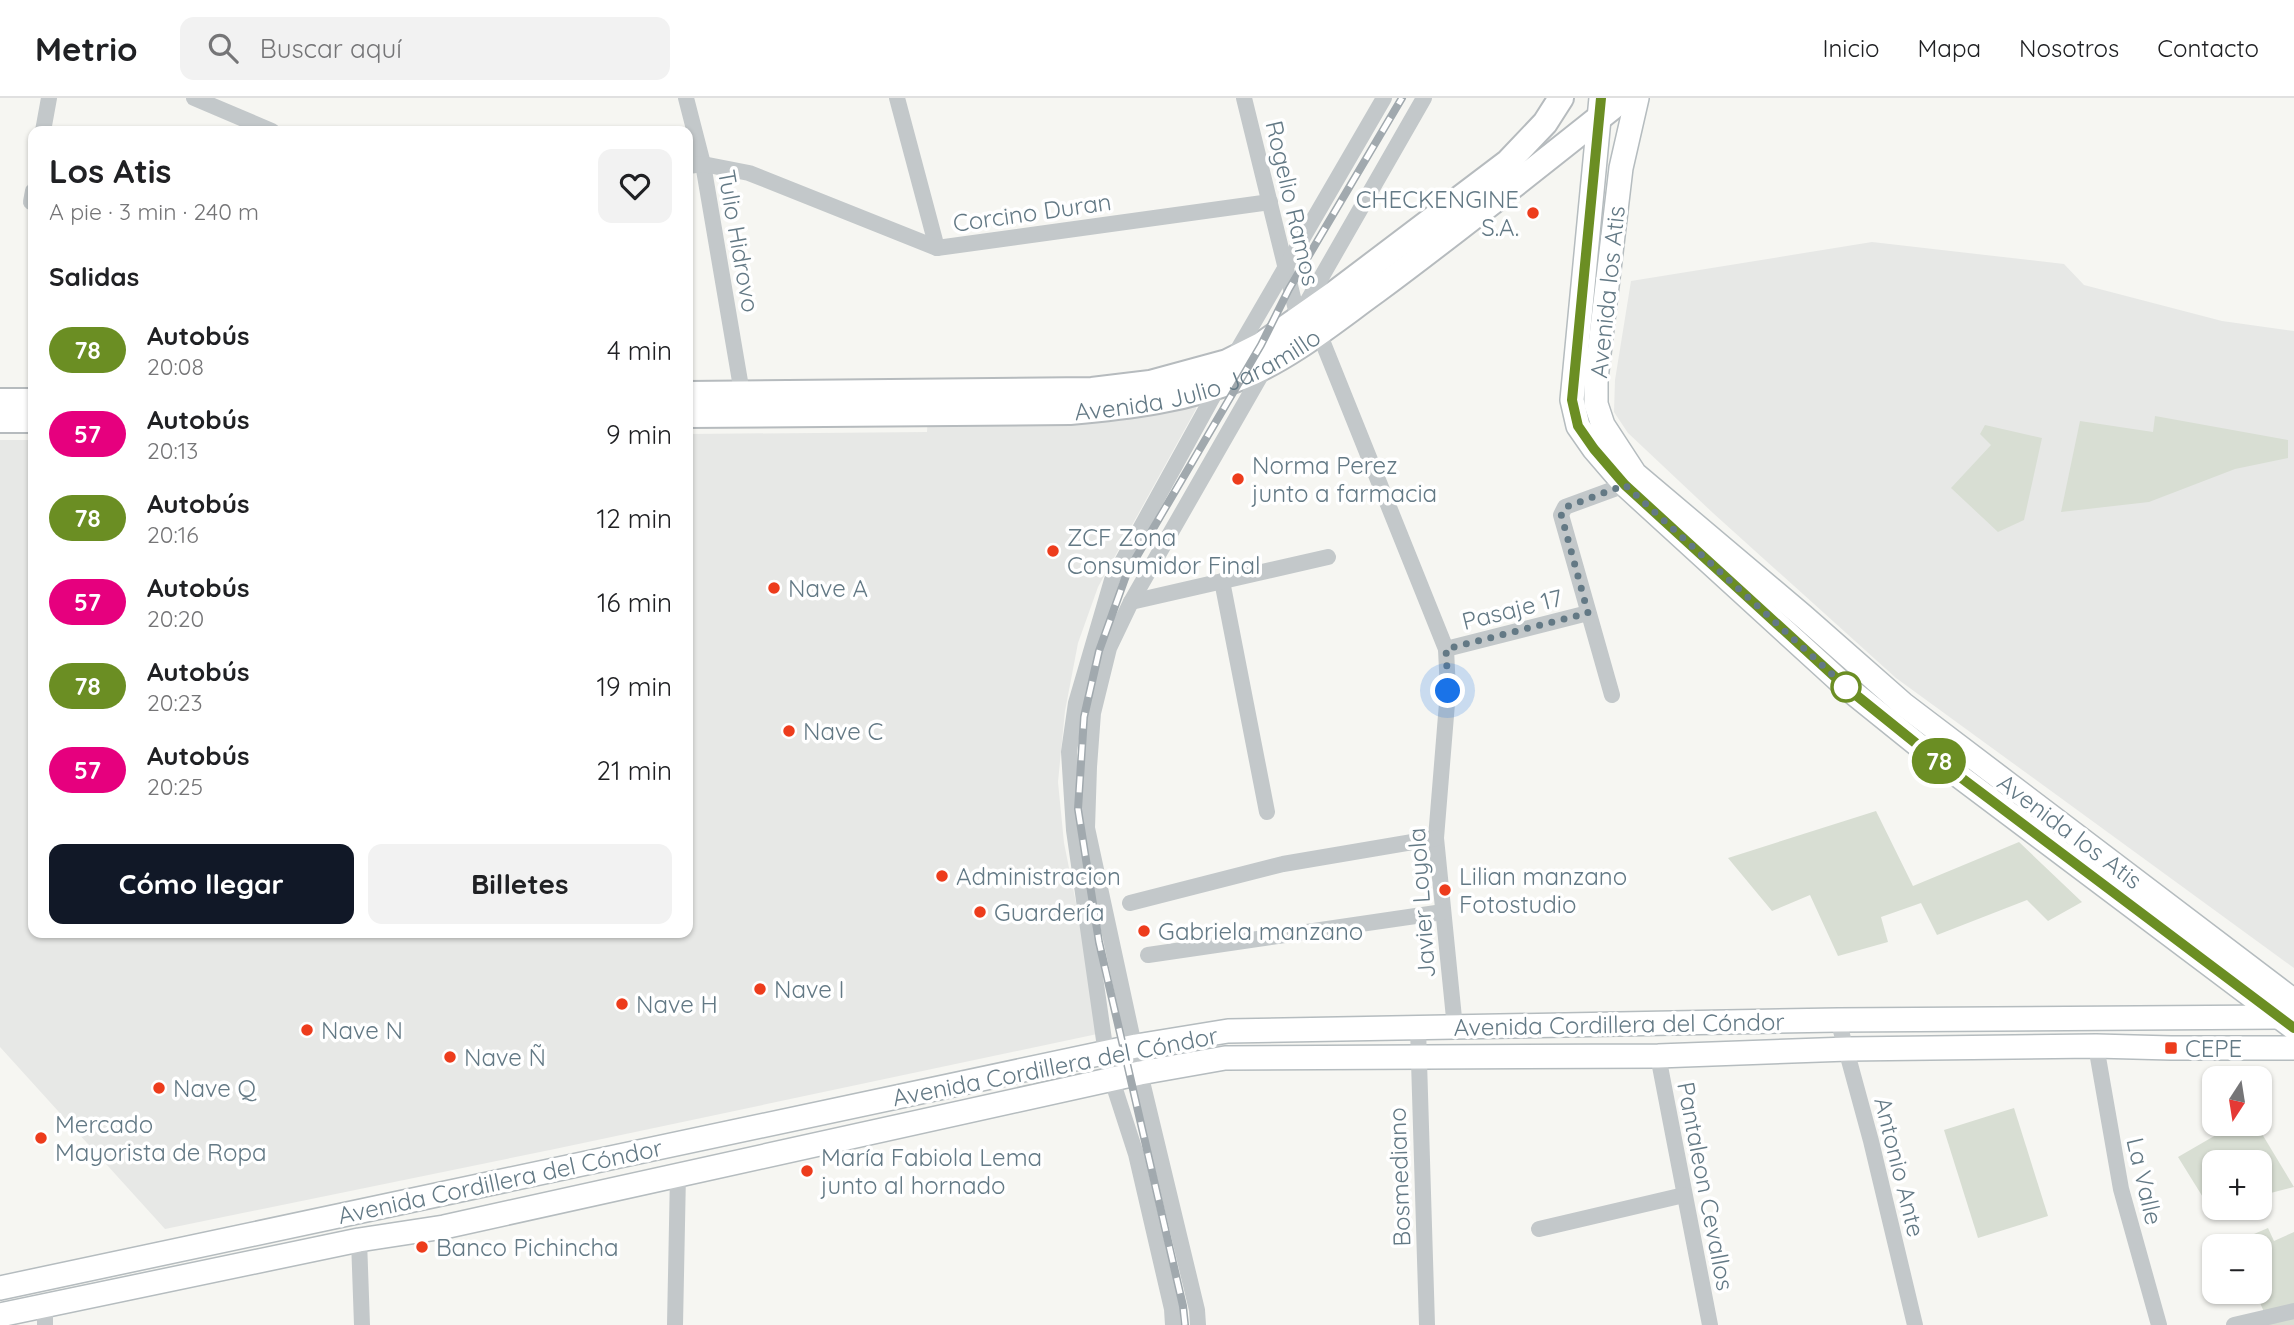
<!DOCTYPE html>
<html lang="es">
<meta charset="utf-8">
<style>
:root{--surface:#fff;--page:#f2f2f2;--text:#202124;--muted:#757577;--line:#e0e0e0;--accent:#111827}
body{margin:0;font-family:Quicksand,sans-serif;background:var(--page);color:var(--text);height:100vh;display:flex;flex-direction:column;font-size:26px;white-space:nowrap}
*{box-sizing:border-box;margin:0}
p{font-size:23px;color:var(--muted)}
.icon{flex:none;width:38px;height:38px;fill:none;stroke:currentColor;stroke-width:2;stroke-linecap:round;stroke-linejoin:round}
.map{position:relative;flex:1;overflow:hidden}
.drawer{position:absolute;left:28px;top:28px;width:665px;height:812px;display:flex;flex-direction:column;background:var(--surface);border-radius:14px;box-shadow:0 2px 5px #0004}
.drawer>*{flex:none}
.badge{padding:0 14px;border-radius:23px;font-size:24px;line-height:46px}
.needle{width:46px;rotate:192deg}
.fabs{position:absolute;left:2202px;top:968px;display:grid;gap:14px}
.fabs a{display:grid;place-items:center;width:70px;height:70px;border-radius:14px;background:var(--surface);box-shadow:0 2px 5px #0004;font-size:35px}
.you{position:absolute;width:35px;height:35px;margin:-18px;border:5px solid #fff;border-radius:50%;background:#1a73e8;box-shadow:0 0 0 10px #1a73e833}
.map>.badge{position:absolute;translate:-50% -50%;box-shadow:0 0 0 4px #fff}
h2{padding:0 21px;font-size:26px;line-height:63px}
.round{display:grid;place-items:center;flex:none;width:74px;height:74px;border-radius:14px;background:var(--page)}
.overview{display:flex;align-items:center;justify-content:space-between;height:119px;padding:0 21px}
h1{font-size:33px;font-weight:800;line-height:52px}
.primary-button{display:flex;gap:14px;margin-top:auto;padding:14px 21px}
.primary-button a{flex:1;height:80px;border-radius:14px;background:var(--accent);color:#fff;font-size:28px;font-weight:800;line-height:80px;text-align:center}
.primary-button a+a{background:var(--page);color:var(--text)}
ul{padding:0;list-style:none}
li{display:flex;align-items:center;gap:21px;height:84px;padding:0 21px}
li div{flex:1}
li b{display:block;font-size:26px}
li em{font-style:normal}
li .badge{min-width:77px;font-weight:700;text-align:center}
header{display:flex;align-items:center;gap:42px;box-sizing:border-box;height:98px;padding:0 35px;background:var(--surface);border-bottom:2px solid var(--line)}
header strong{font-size:33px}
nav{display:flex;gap:38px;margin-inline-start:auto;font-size:24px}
.search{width:490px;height:63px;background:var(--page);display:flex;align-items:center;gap:18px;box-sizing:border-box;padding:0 24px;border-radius:14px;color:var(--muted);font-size:26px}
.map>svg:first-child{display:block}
.built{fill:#e7e8e6}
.green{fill:#d8ded3}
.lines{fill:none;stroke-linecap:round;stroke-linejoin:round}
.secondary-casing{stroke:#b5bcbf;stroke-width:26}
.primary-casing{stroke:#b6bbbe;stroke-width:28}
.street{stroke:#c3c8ca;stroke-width:16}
.secondary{stroke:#fff;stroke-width:23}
.primary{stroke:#fff;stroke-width:24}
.rail-casing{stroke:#a1a9ae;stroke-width:8}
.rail{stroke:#fff;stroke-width:5;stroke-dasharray:16;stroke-linecap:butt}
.line-casing{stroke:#fff;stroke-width:16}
.line{stroke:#6b8e23;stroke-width:10}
.walk{stroke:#637985;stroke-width:7;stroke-dasharray:0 12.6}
.poi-dot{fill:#ed3c1c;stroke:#fff;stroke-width:2.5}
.stop-dot{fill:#fff;stroke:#6b8e23;stroke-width:3.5}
.labels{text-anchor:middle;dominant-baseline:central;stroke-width:7;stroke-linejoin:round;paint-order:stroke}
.poi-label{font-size:24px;fill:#637985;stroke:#fff;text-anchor:start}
.street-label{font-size:24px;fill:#637985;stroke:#fff}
</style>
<header>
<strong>Metrio</strong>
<div class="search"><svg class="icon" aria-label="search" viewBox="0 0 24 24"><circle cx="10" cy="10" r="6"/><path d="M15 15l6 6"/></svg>Buscar aquí</div>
<nav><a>Inicio</a><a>Mapa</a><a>Nosotros</a><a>Contacto</a></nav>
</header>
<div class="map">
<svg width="2294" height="1227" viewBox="0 0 2294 1227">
<rect width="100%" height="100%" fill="#f6f6f2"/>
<!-- built -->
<g class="built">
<path d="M1872 144 2064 166 2084 187 2222 223 2294 233V870L1896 580 1713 415 1628 335 1614 314 1615 282 1631 183Z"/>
<path d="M1199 293 1196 311 1098 489 1078 545 1065 613 1058 684 1064 745 1102 935 550 1052 165 1131 0 949V342H33V835H688V336L927 334 928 315Z"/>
</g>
<!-- green -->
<g class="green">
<path d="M2155 318 2288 342V360L2235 371 2149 404 2061 414 2080 323 2153 334Z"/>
<path d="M1985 327 2042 340 2024 422 1998 434 1951 390 1991 347 1980 336Z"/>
<path d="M1876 713 1913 788 2019 744 2082 804 2048 823 2027 802 1937 837 1921 805 1881 819 1888 844 1838 858 1810 797 1772 813 1728 760Z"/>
<path d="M2014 1010 2048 1118 1978 1140 1944 1032Z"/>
<path d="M2235 1026H2256L2294 1089 2259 1098V1064H2214V1108L2209 1109 2178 1059Z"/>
<path d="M2268 1130 2274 1143 2294 1134V1227H2270L2255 1194H2259V1148H2235L2233 1145Z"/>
</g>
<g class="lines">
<!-- secondary casing -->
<g class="secondary-casing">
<g id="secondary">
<path d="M1601 0 1572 302 1578 328 1594 351 1625 387 1846 589 1923 651 2294 930"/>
<path d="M1637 0 1621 70 1596 281V306L1603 327 1635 376 1803 518 1903 606 2294 903"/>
<path d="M0 1190 1136 948 1228 933 1838 922 2279 919 2294 907"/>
<path d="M0 1217 359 1142 444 1129 1140 975 1225 960 1658 958 1848 951 2096 948 2171 950H2294"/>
</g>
</g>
<!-- primary casing -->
<g class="primary-casing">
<g id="primary">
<path d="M688 296 1092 292 1150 285 1227 264 1261 247 1335 195 1508 64 1545 25 1561 0"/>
<path d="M0 303H33"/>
<path id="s1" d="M688 317 1070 314C1127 309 1188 302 1242 279 1291 259 1333 224 1376 193 1460 131 1542 65 1624 0"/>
<path d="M0 322H33"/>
</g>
</g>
<!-- street -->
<g class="street">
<path d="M194 0 272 33"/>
<path d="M686 0 703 66 742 295"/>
<path d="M897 0 937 150"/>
<path d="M1244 0 1298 220"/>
<path d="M43 33 49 0"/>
<path d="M688 68 703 66 749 75 937 150 1270 104"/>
<path d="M31 104 33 93"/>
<path d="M1302 213 1424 0"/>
<path d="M1319 235 1446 551 1448 593 1436 740 1455 930"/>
<path d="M1233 260 1384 0"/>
<path d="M1222 483 1267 714"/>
<path d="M1131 504 1328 459"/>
<path d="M1446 551 1588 515"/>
<path d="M1612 597 1561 417 1565 409 1625 387"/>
<path d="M1130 805 1283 766 1436 740"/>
<path d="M1148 857 1443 814"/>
<path d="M1838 922 1871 1043 1915 1227"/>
<path d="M1418 930 1427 1227"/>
<path d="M2096 948 2121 1091 2159 1227"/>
<path d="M1658 958 1710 1227"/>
<path d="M1539 1131 1684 1097"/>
<path d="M359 1142 362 1227"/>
<path d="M45 1227V1207"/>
<path d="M675 1227 678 1076"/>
<path d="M1173 1227 1172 1211 1136 1056 1112 982 1106 956 1074 732 1069 654 1076 605 1112 482 1221 284"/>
<path d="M1198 1227 1197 1212 1140 975 1087 730 1089 669 1093 615 1109 550 1131 504 1265 270"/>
<path d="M2234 1227 2294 1213"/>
</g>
<!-- secondary -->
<use href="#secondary" class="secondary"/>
<!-- primary -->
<use href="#primary" class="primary"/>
<!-- rail casing -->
<g class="rail-casing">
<path id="rail" d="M1185 1227 1183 1208 1099 844 1078 711 1084 619 1099 553 1127 475 1261 247 1289 191 1402 0"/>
</g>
<!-- rail -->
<use href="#rail" class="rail"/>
</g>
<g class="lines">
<!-- line casing -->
<g class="line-casing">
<path id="line" d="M1601 0 1572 302 1578 328 1594 351 1625 387 1846 589 1923 651 2294 930"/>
</g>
<!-- line -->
<use href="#line" class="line"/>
<!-- walk -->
<path class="walk" d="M1448 593 1446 551 1588 515 1561 416 1566 409 1625 387 1846 589"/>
</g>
<!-- markers -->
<g class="poi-dot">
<circle cx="1533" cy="115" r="7"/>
<circle cx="1238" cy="381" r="7"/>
<circle cx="1053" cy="453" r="7"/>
<circle cx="774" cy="490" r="7"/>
<circle cx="789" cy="633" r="7"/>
<circle cx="942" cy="778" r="7"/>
<circle cx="1445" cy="792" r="7"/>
<circle cx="980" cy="814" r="7"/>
<circle cx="1144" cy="833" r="7"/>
<circle cx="760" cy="891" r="7"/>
<circle cx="622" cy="906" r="7"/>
<circle cx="307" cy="932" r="7"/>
<rect x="2164" y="943" width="14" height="14" rx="3.5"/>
<circle cx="450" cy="959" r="7"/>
<circle cx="159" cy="990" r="7"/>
<circle cx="41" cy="1040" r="7"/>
<circle cx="807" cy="1073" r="7"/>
<circle cx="422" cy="1149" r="7"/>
</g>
<circle class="stop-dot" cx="1846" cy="589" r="14"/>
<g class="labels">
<!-- poi labels -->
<g class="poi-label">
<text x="1519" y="101" text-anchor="end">CHECKENGINE<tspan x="1519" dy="28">S.A.</tspan></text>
<text x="1252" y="367">Norma Perez<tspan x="1252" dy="28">junto a farmacia</tspan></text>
<text x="1067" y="439">ZCF Zona<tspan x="1067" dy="28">Consumidor Final</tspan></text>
<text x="788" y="490">Nave A</text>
<text x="803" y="633">Nave C</text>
<text x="956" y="778">Administracion</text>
<text x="1459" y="778">Lilian manzano<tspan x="1459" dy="28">Fotostudio</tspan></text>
<text x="994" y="814">Guardería</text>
<text x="1158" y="833">Gabriela manzano</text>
<text x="774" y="891">Nave I</text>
<text x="636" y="906">Nave H</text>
<text x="321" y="932">Nave N</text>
<text x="2185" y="950">CEPE</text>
<text x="464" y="959">Nave Ñ</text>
<text x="173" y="990">Nave Q</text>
<text x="55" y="1026">Mercado<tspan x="55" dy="28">Mayorista de Ropa</tspan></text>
<text x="821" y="1059">María Fabiola Lema<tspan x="821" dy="28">junto al hornado</tspan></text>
<text x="436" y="1149">Banco Pichincha</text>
</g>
<!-- street labels -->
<g class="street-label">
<text transform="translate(1293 105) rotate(77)">Rogelio Ramos</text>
<text transform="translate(1032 114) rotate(-8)">Corcino Duran</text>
<text transform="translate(739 143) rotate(80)">Tulio Hidrovo</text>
<text transform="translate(1607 194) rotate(-84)">Avenida los Atis</text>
<text stroke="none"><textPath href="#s1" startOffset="516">Avenida Julio Jaramillo</textPath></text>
<text transform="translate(1512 511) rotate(-14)">Pasaje 17</text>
<text transform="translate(2070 733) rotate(37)">Avenida los Atis</text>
<text transform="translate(1421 805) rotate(-94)">Javier Loyola</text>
<text transform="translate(1619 926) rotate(-1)">Avenida Cordillera del Cóndor</text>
<text transform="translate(1055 968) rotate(-11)">Avenida Cordillera del Cóndor</text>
<text transform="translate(1900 1069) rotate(76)">Antonio Ante</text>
<text transform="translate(1399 1079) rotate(-92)">Bosmediano</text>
<text transform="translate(500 1083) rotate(-12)">Avenida Cordillera del Cóndor</text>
<text transform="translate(2145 1083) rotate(77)">La Valle</text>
<text transform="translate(1706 1088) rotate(79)">Pantaleon Cevallos</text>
</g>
</g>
</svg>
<div class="fabs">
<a><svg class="needle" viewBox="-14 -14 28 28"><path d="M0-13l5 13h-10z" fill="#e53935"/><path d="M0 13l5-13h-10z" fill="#757577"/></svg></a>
<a>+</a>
<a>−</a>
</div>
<div class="you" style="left:1448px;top:593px"></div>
<b class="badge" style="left:1939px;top:663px;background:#6b8e23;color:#fff">78</b>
<section class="drawer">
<div class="overview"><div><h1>Los Atis</h1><p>A pie · 3 min · 240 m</p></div><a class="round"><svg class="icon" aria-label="heart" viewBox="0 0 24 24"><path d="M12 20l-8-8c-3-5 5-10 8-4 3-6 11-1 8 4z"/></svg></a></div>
<h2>Salidas</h2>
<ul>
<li><span class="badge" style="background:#6b8e23;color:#fff">78</span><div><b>Autobús</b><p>20:08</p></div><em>4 min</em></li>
<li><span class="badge" style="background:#e6007e;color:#fff">57</span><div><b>Autobús</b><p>20:13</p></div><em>9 min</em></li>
<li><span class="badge" style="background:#6b8e23;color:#fff">78</span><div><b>Autobús</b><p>20:16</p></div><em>12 min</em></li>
<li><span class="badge" style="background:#e6007e;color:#fff">57</span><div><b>Autobús</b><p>20:20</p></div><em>16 min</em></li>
<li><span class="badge" style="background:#6b8e23;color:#fff">78</span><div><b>Autobús</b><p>20:23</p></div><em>19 min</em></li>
<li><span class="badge" style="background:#e6007e;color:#fff">57</span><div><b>Autobús</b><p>20:25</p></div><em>21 min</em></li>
</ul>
<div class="primary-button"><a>Cómo llegar</a><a>Billetes</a></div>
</section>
</div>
